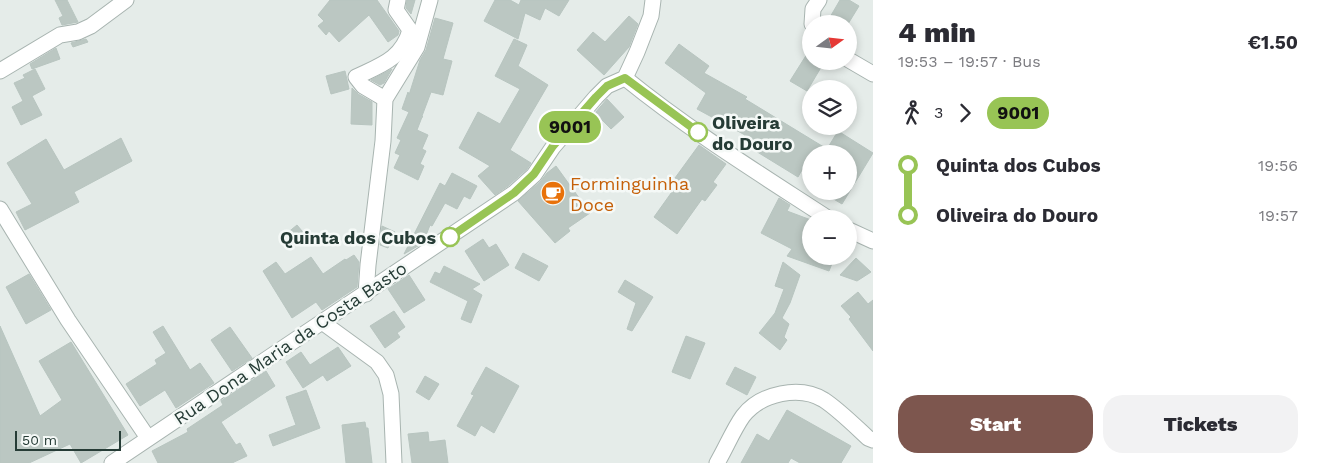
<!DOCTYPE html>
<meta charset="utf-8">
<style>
:root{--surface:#fff;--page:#f2f2f3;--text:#2b2b33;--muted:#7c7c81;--accent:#7d564e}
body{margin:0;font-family:"Work Sans",sans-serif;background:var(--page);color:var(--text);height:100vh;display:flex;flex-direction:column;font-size:19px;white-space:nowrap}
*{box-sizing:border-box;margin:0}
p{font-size:16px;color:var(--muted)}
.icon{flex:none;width:28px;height:28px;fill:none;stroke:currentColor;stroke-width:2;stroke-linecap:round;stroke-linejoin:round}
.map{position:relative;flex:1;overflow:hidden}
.panel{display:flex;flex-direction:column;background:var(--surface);width:450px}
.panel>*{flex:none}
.badge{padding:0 10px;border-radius:16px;font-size:18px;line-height:32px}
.needle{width:32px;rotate:75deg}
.controls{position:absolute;left:802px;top:15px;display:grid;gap:10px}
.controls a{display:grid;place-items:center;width:55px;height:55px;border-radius:50%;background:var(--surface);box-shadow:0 2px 8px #0003;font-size:25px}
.scale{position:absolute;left:15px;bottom:12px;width:106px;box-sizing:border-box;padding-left:5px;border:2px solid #263c36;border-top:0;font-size:14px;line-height:18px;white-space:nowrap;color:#263c36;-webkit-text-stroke:4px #f5f9f7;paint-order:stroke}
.map>.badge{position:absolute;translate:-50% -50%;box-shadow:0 0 0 2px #fff}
.legs{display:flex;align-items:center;gap:8px;height:55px;padding:0 25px;font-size:16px}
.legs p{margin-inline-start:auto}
.overview{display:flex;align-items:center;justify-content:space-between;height:85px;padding:0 25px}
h1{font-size:28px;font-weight:800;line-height:38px}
.cta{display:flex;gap:10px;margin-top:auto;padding:10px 25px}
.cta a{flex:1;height:58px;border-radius:20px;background:var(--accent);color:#fff;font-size:20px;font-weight:800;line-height:58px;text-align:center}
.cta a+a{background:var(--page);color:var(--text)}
ul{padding:0 25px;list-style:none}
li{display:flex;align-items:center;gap:18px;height:50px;font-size:19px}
li i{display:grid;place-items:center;width:8px;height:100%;margin:0 6px;background:currentColor}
li i::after{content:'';width:12px;height:12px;margin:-6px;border:4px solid;border-radius:50%;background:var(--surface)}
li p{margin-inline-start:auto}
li:first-child i{background:linear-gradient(#0000 50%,currentColor 0)}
li:last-child i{background:linear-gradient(currentColor 50%,#0000 0)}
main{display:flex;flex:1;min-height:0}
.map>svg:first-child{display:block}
.building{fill:#bbc7c2;stroke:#b8c5c0}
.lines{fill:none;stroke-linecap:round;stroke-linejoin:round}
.minor-casing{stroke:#a8b4b0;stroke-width:17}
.tertiary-casing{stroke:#a8b4b0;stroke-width:17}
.minor{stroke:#fff;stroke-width:15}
.tertiary{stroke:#fff;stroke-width:15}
.line-1-casing{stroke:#fff;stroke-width:11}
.line-1{stroke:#98c455;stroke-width:8}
.stop-1-dot{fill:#fff;stroke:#98c455;stroke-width:2.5}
.labels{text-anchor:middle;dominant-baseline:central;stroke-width:5;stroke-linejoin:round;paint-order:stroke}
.stop-label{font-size:18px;font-weight:bold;fill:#263c36;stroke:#f5f9f7;text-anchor:start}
.food-label{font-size:18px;fill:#c56008;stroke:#f5f9f7;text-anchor:start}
.street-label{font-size:18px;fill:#263c36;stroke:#f5f9f7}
</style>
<main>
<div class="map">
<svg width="873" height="463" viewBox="0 0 873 463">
<rect width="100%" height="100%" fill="#e5ece9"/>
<!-- building -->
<g class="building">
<path d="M55 0H67L78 22 62 25 59 18 63 16Z"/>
<path d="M330 0H377L399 31 398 35 388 42 369 15 339 42 329 31 326 35 318 26 324 21 318 15Z"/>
<path d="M407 0H415L411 14 406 8Z"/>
<path d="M495 0H510L519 5 521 0H569L559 16 545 8 540 20 525 13 518 39 484 21Z"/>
<path d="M840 0H849L859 6 848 24H826Z"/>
<path d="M629 16 638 24 629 47 604 75 577 50 593 32 605 42Z"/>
<path d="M435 18 453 23 443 59 452 61 443 95 431 92 422 116 423 117H422L417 130 428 135 422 149 426 151 420 164 424 166 418 180 394 168 400 155 395 153 401 140 397 138 409 112 402 109 408 92 409 95 420 60 426 50Z"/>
<path d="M86 39 88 42 73 47 71 43Z"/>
<path d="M514 39 527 45 518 66 548 85 510 150 531 163 527 169 508 186 495 195 478 176 490 166 459 148 478 112 500 124 520 89 495 76Z"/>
<path d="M679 44 709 66 704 73 747 97 745 99 827 149 838 131 873 153 842 204 820 191H849V154H811L798 177 741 142 745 135 697 109 706 93 665 63Z"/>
<path d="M56 48 60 59 32 69 30 64Z"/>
<path d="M807 54 811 57V61H819L823 64 807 91 790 81Z"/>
<path d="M35 69 45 89 32 96 42 115 21 125 12 107 23 101 14 83 25 78 23 75Z"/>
<path d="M392 69 384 83 380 85 371 80Z"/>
<path d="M345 71 349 89 331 94 326 76Z"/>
<path d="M352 88 358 94 372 102V125L351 124Z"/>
<path d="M607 99 624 117 611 129 595 113Z"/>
<path d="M121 138 132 161 74 192 79 202 25 230 16 212 32 204 7 163 46 139 64 170Z"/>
<path d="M699 145 726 164 713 182 717 185 705 201 702 199 677 234 654 217 679 182 675 178Z"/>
<path d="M556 166 590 213 568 228 570 231 555 243 518 201 540 182 547 173Z"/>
<path d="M452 173 477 186 470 199 464 196 457 209 445 203 432 226 430 225 423 243 404 254 440 183 445 186Z"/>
<path d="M779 198 790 205 787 211 811 220V256H835L829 271 787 256 792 249 761 233Z"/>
<path d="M297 225 307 237 295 246 286 234Z"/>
<path d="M382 226 395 232 388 248 380 245Z"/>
<path d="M483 239 489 248 496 244 509 265 484 281 465 251Z"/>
<path d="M523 253 548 266 539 281 515 268Z"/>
<path d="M354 255 359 262 357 287 322 310 316 302 292 318 263 271 276 262 285 274 311 257 323 274 345 259 346 260Z"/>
<path d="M856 258 871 272 857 281 840 275Z"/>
<path d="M783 262 800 275 790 303 782 318 789 324 784 337 787 340 780 350 759 333 775 313 784 289 775 286Z"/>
<path d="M444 266 480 284 472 289 482 295 471 323 461 319 468 301 430 282 435 272 440 274Z"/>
<path d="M29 274 51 310 26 324 6 287Z"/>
<path d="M409 275 425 300 404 313 388 289Z"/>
<path d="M625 280 653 297 632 331 627 329 636 303 618 292Z"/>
<path d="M858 292 868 304 873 300V351L849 319 851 317 841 306Z"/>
<path d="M394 311 405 327 397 333 400 337 385 348 370 326Z"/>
<path d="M0 326 40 416 62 400 39 361 71 342 128 435 81 463 70 444 29 463H0Z"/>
<path d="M163 326 190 370 200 363 214 383 176 408 165 390 140 406 126 384 157 364 155 360 166 353 153 332Z"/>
<path d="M230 327 252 358 232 371 211 340Z"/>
<path d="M686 336 705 343 690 379 672 372Z"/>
<path d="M338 347 351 366 327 381 323 375 303 388 286 362 301 352 310 365Z"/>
<path d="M486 367 519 386 494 433 481 425 475 436 457 426 474 395 471 394Z"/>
<path d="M735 367 756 377 747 395 726 384Z"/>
<path d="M266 371 275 386 221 422 236 445 240 443 247 456 232 463H158L152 451 188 432 187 429 223 405 221 401Z"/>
<path d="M425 376 439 384 429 400 416 392Z"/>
<path d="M306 390 320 428 273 446 269 435 296 425 286 397Z"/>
<path d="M787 410 851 446 841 463H800L791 458 788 463H741L757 434 769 441Z"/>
<path d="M365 422 366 428H368L372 463H346L342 425Z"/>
<path d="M428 432 429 442 445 440 448 463H412L408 434Z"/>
</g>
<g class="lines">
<!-- minor casing -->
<g class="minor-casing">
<g id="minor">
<path d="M812 24 813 9 819 0"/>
<path d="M849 60 873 74"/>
<path d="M0 71 60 35 78 32 91 26 126 0"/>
<path d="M625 78C689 130 760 174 829 219"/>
<path d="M385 99 363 86 356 77C381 65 402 59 410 30L396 10 398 0"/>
<path d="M0 209 68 320 148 438"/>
<path d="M849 230 873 241"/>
<path d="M366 294 368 265 383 141 385 99 417 47 430 0"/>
<path d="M322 322 377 362 386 375 391 394 394 463"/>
<path d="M717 463C726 448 733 430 743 416 761 393 800 385 824 400 839 410 854 425 868 438L873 440"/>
</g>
</g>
<!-- tertiary casing -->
<g class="tertiary-casing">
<path id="tertiary" d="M112 463 514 193 534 175 553 147 596 97 607 86 625 78 637 52 651 16 653 0"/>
</g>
<!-- minor -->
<use href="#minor" class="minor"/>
<!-- tertiary -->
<use href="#tertiary" class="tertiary"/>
</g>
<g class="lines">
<!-- line-1 casing -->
<g class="line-1-casing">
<path id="line-1" d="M450 237 514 193 534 174 553 146 596 97 607 86 625 78 698 132"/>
</g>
<!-- line-1 -->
<use href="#line-1" class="line-1"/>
</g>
<!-- icons -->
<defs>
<g id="cafe-disc" transform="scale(1.25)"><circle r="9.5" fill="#e8710a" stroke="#f5f9f7"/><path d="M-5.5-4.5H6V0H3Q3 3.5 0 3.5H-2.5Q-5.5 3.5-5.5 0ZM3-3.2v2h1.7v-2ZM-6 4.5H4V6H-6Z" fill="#fff"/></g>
</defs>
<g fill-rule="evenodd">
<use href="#cafe-disc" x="553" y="193"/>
</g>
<!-- markers -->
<g class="stop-1-dot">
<circle cx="698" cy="132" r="9"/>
<circle cx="450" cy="237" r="9"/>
</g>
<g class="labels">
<!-- stop labels -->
<g class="stop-label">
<text x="712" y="122">Oliveira<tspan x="712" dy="21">do Douro</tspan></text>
<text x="436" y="237" text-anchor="end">Quinta dos Cubos</text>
</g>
<!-- food labels -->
<g class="food-label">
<text x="570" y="183">Forminguinha<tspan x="570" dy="21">Doce</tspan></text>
</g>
<!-- street labels -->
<g class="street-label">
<text transform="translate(290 343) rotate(-34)">Rua Dona Maria da Costa Basto</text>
</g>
</g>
</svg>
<div class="controls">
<a><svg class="needle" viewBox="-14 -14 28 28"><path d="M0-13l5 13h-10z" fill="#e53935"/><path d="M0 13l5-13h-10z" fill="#7c7c81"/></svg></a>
<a><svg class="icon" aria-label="layers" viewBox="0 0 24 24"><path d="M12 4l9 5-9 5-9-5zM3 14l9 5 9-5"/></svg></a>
<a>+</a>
<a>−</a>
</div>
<div class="scale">50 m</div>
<b class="badge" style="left:570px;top:127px;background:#98c455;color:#111">9001</b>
</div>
<section class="panel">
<div class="overview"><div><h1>4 min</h1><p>19:53 – 19:57 · Bus</p></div><b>€1.50</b></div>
<div class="legs"><svg class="icon" aria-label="walk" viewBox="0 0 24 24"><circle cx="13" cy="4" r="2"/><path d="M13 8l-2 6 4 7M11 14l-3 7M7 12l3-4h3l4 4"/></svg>3<svg class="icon" aria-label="forward" viewBox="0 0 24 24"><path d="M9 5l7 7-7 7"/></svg><b class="badge" style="background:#98c455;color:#111">9001</b></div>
<ul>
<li><i style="color:#98c455"></i><b>Quinta dos Cubos</b><p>19:56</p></li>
<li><i style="color:#98c455"></i><b>Oliveira do Douro</b><p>19:57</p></li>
</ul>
<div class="cta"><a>Start</a><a>Tickets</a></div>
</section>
</main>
